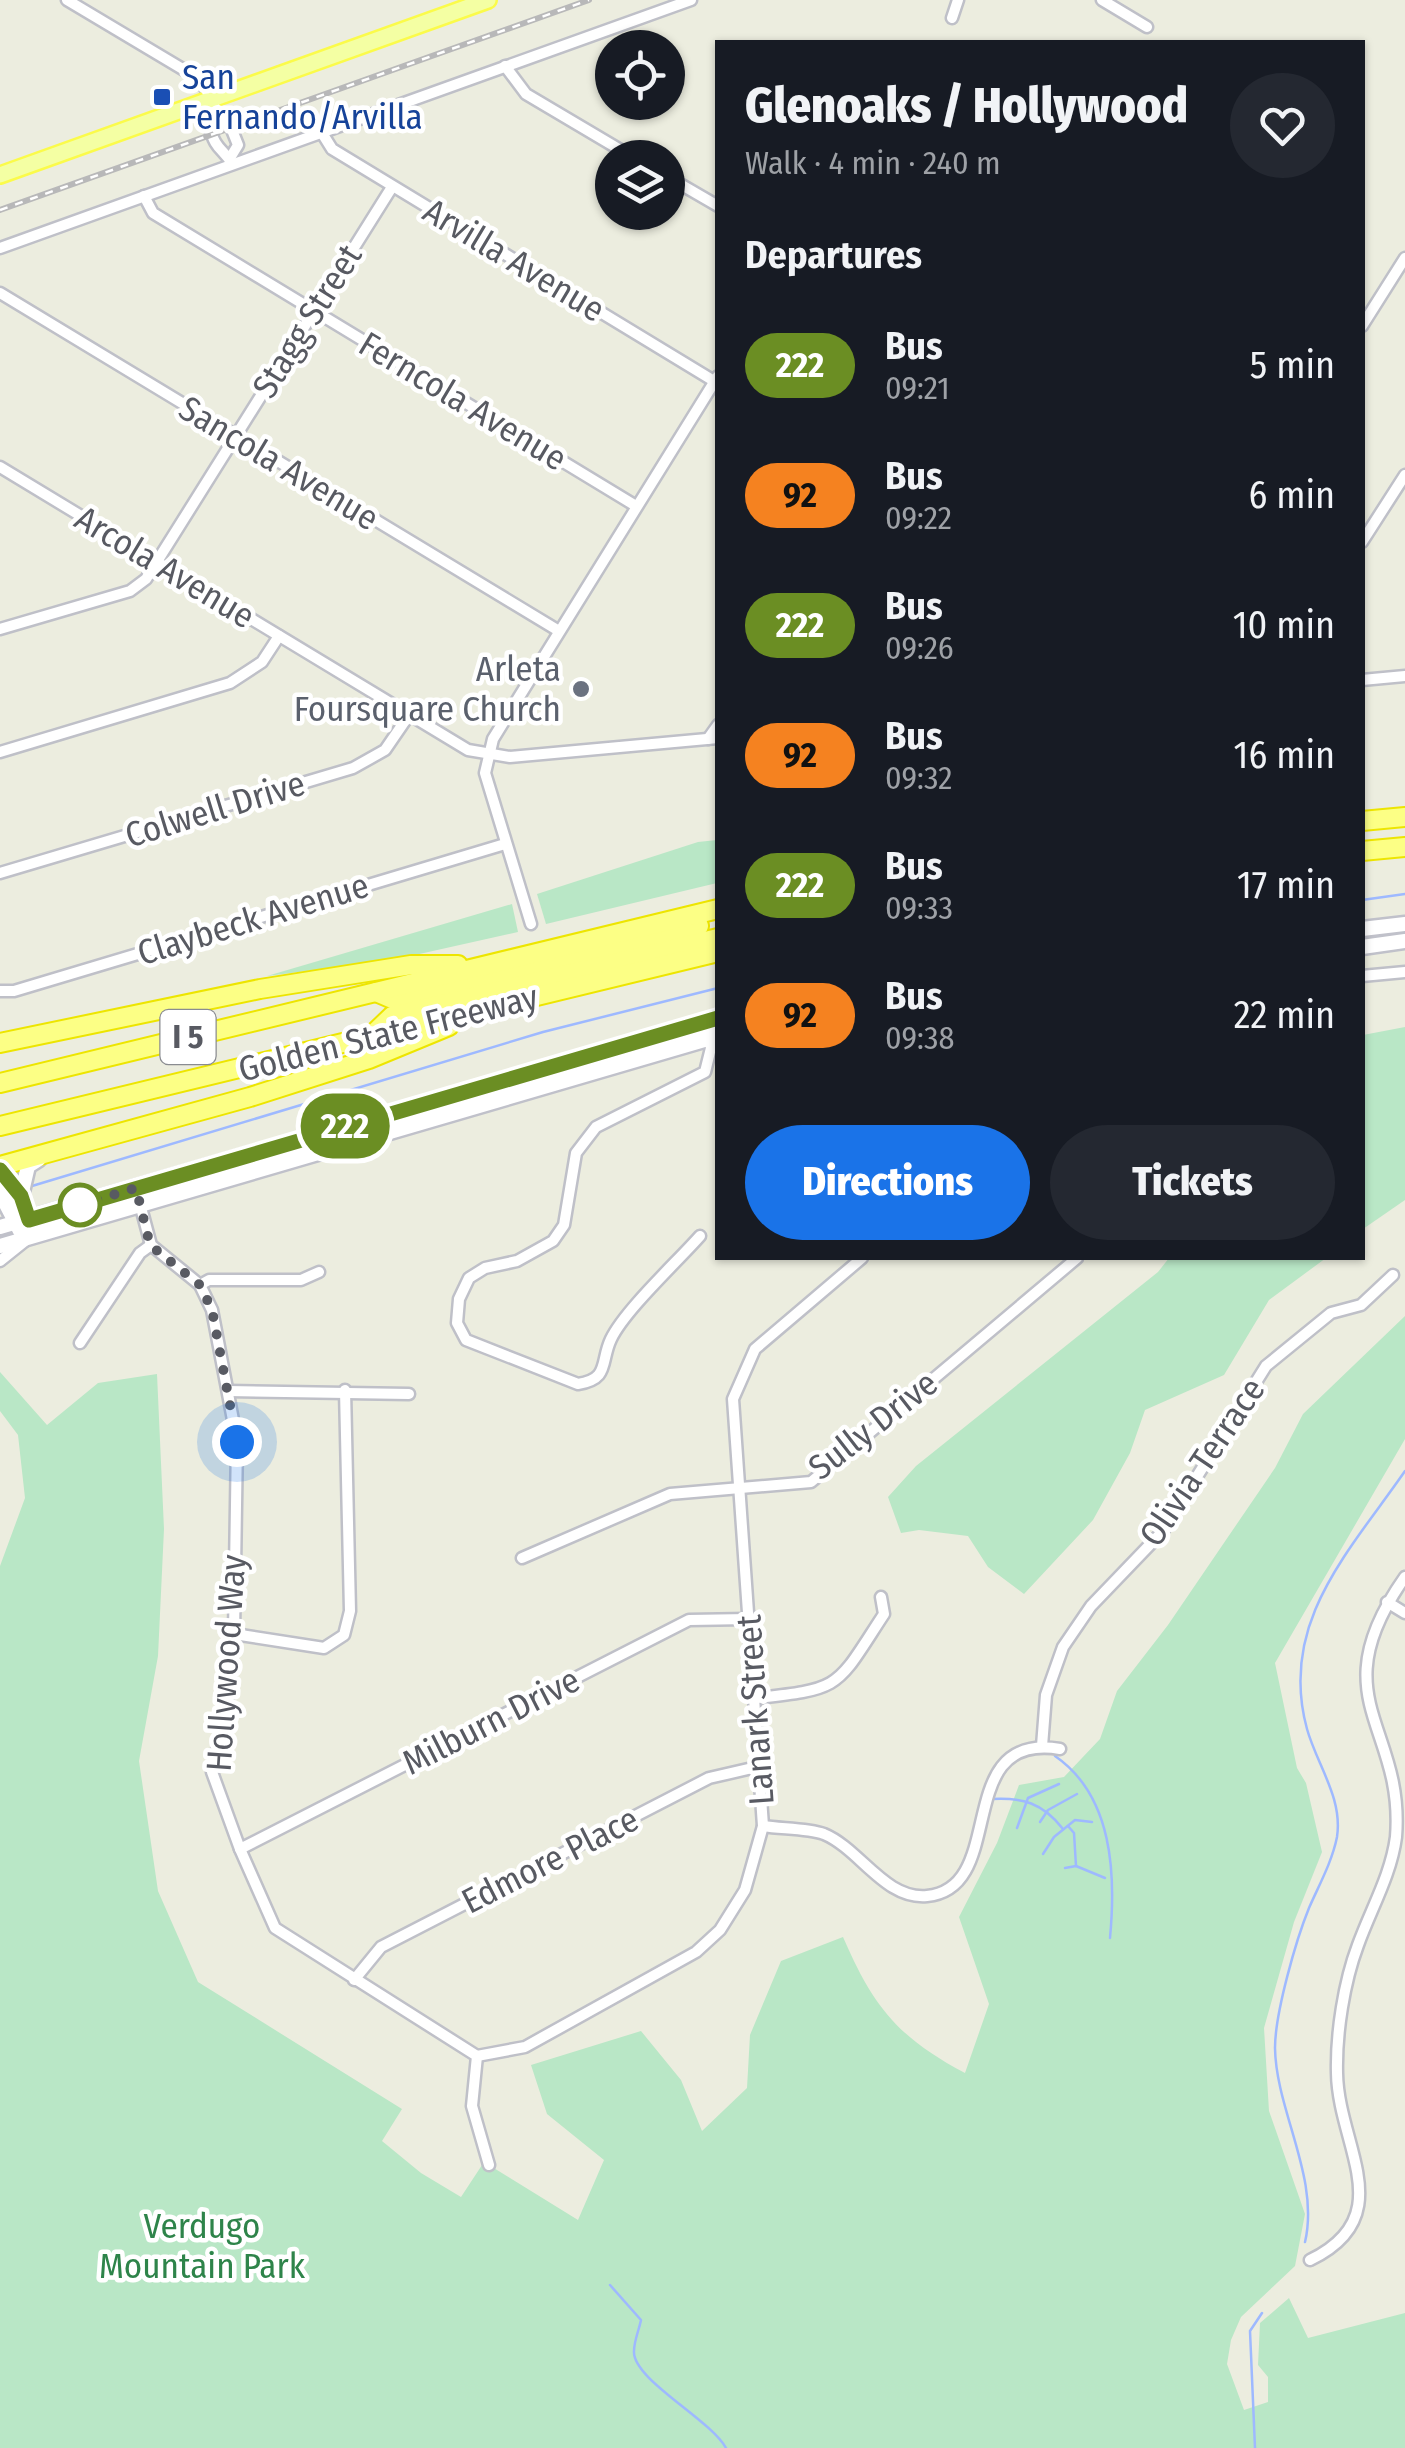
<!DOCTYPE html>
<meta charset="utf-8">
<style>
:root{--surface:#171b24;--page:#242831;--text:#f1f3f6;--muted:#9ea1a6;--accent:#1a73e8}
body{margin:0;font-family:"Fira Sans Condensed",sans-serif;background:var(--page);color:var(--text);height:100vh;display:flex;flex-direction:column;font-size:38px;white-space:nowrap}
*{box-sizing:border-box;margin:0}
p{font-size:32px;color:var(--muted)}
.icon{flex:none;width:55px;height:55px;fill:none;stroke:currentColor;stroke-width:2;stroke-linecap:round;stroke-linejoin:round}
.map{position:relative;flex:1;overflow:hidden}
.side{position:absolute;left:715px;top:40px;width:650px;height:1220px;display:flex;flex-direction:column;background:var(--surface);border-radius:0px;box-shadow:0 2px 8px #0004}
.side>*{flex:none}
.badge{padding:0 20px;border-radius:32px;font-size:35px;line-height:65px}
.buttons{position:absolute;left:595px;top:30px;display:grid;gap:20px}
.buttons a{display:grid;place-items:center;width:90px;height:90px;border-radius:50%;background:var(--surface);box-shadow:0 2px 8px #0004;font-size:50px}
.you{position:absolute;width:50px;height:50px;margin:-25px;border:8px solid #fff;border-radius:50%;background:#1a73e8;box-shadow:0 0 0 15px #1a73e833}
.map>.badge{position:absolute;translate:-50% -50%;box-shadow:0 0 0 5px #fff}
h2{padding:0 30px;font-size:38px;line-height:90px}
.round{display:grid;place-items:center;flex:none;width:105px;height:105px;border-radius:52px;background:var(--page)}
.head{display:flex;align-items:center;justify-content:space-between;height:170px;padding:0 30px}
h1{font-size:48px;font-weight:800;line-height:75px}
.cta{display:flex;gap:20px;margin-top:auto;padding:20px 30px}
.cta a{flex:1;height:115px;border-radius:60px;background:var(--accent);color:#fff;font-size:40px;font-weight:800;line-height:115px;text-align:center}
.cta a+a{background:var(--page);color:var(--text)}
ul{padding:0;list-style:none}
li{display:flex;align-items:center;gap:30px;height:130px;padding:0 30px}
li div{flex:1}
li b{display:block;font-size:38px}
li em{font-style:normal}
li .badge{min-width:110px;font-weight:700;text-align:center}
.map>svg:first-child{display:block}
.green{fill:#b9e7c6}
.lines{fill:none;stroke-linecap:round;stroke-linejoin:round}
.stream{stroke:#9eb9ff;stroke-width:2.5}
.minor-casing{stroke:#bfc0c8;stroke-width:15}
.secondary-casing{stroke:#c0c1ca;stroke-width:19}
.primary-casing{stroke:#fbfb4a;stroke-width:20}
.motorway-casing{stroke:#ede500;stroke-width:22}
.minor{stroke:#fff;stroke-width:10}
.secondary{stroke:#fff;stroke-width:14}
.primary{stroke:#f4ffa3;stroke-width:15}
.motorway{stroke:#fcff85;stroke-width:18}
.rail-casing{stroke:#b8b8b9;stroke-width:6}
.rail{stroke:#fff;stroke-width:2.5;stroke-dasharray:8;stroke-linecap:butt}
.line-casing{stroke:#fff;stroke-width:22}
.line{stroke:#6b8e23;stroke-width:15}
.walk{stroke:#585a62;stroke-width:10;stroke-dasharray:0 18}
.transit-dot{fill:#1a4fb4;stroke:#fff;stroke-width:4}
.worship-dot{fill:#6b7280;stroke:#fff;stroke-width:4}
.stop-dot{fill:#fff;stroke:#6b8e23;stroke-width:5}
.labels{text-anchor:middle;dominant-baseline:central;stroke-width:9;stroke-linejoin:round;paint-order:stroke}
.shield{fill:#fff;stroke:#8a8c91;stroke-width:2.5}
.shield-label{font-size:32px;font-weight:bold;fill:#585a62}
.transit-label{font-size:35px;fill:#164399;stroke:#fff;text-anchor:start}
.street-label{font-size:35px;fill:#585a62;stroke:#fff}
.worship-label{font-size:35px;fill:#5b616d;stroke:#fff;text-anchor:end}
.park-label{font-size:35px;fill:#2e844a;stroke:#fff}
</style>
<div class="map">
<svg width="1405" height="2448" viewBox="0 0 1405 2448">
<rect width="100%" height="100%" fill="#eceddf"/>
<!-- green -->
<g class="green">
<path d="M717 840V883L546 924 537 894 698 842Z"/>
<path d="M512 904 518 932 388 961 267 976Z"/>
<path d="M1405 1027V1200L1363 1229V1035Z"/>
<path d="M1169 1258H1326L1269 1300 1224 1375 1145 1410 1130 1453 1093 1520 1024 1594 988 1567 968 1536 919 1530 901 1533 888 1497 916 1466 1158 1272Z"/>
<path d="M1405 1316V1439L1275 1663 1297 1768 1306 1783 1322 1852 1294 1922 1264 2028 1269 2111 1305 2214 1295 2266 1241 2317 1231 2340 1227 2364 1244 2410 1268 2402V2377L1258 2365 1260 2323 1289 2298 1308 2338 1405 2313V2448H0V1566L25 1498 18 1435 0 1411V1372L47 1425 98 1383 157 1374 164 1529 158 1656 139 1761 158 1891 198 1982 402 2109 382 2141 421 2173 461 2197 484 2162 578 2220 604 2160 547 2114 531 2065 641 2031 681 2080 702 2131 747 2088 750 2035 781 1961 843 1937C873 2006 897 2037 965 2073L989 2004 959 1917 997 1843 1019 1785 1064 1777 1100 1739 1117 1691 1168 1625 1275 1468 1303 1414Z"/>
</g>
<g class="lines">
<!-- stream -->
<g class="stream">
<path d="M1362 900 1405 894"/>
<path d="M32 1186 543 1032 718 988"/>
<path d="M1055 1756C1113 1796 1116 1874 1110 1938"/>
<path d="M991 1799C1022 1797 1043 1803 1063 1829"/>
<path d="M1040 1822 1048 1810 1077 1794"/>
<path d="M1068 1826 1074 1833 1076 1866"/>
<path d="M1017 1828 1028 1798 1059 1784"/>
<path d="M1043 1854 1054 1837 1075 1820 1092 1822"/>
<path d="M1065 1868 1076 1866 1105 1878"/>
<path d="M1305 2242C1320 2178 1276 2111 1275 2048 1275 2013 1296 1940 1309 1908 1319 1885 1332 1862 1337 1837 1343 1798 1317 1765 1307 1729 1278 1623 1349 1552 1405 1471"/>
<path d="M610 2285 641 2320C639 2330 634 2341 634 2351 632 2379 710 2419 726 2448"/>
<path d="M1255 2448 1250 2331 1262 2313"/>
</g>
<!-- minor casing -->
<g class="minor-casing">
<g id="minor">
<path d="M67 0 201 80 218 113 228 120 238 145 230 158"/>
<path d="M1102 0 1147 27"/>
<path d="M952 18 958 0"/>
<path d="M505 66 526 94 634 158"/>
<path d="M218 113 209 124C215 152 224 148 232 164"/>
<path d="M322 133 332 149 714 381"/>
<path d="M668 177 718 206"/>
<path d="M144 196 153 213 636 506"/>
<path d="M0 248 691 0"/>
<path d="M0 293 559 631"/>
<path d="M1362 326 1405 258"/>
<path d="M0 467 468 750 510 757 718 738"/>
<path d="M1362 542 1405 475"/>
<path d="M0 629 130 591 146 579 392 187"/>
<path d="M1362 680 1405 676"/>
<path d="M708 739 718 725"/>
<path d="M0 752 230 683 262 662 279 636"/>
<path d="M0 873 353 768 385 750 409 715"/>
<path d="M531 924 485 773 493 739 718 376"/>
<path d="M1362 976 1405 972"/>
<path d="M0 991H14L505 844"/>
<path d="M136 1189 151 1245 200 1285 212 1310 237 1441 234 1634 227 1706 212 1772 240 1849 275 1928 477 2056 472 2106 489 2165"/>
<path d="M700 1236C677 1262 625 1310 611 1339 600 1362 610 1379 578 1384L466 1340 457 1323 459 1299 469 1278 485 1268 517 1261 553 1241 564 1225 576 1153 596 1127 705 1072 711 1048 706 1021"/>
<path d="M0 1261 25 1241"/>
<path d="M200 1285 209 1280H301L319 1272"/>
<path d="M80 1343 140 1253 151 1245"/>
<path d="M228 1391 409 1394"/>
<path d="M522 1558 670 1494 811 1482 1077 1258"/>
<path d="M1387 1602 1405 1613"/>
<path d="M234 1634 324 1648 344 1635 350 1611 345 1390"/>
<path d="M756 1698C844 1689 836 1687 884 1614L881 1597"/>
<path d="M1042 1746 1046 1695 1063 1647 1091 1606 1163 1531 1266 1366 1331 1313 1361 1305 1393 1275"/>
<path d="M763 1826C781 1829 807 1828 824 1834 860 1849 885 1900 927 1896 1010 1888 950 1731 1060 1749"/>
<path d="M240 1849 689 1620 748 1619"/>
<path d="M354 1980 381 1947 709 1778 761 1766"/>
<path d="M477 2056 525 2047 696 1952 720 1930 745 1890 763 1826 733 1399 755 1349 862 1258"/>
<path d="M1310 2260C1401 2216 1338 2146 1337 2073 1336 2033 1344 1982 1358 1945 1371 1909 1391 1875 1396 1837 1405 1725 1319 1699 1405 1577"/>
</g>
</g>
<!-- secondary casing -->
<g class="secondary-casing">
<g id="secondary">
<path d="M1362 929 1405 924"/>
<path d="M1362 947 1405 941"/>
<path d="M0 1170 21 1196 28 1225"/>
<path d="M0 1193 20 1231"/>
<path d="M21 1196 28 1166 39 1159"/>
<path d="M0 1227 718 1018"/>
<path d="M0 1246 718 1036"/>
</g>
</g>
<!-- primary casing -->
<g class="primary-casing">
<path id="primary" d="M0 175 488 0"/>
</g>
<!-- motorway casing -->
<g class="motorway-casing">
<g id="motorway">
<path d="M1362 821 1405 817"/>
<path d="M1362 851 1405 847"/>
<path d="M376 992 397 1001 699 926"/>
<path d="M369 1038 392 1016 718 938"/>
<path d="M0 1043 260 989 411 965H458"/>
<path d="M0 1083 718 909"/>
<path d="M0 1126 718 952"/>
<path d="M0 1166 250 1097 369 1059 449 1026"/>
</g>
</g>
<!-- minor -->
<use href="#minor" class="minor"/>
<!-- secondary -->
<use href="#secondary" class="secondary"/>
<!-- primary -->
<use href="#primary" class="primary"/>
<!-- motorway -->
<use href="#motorway" class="motorway"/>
<!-- rail casing -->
<g class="rail-casing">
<path id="rail" d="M0 210 589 0"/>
</g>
<!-- rail -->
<use href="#rail" class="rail"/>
</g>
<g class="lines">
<!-- line casing -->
<g class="line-casing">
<path id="line" d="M0 1170 21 1196 29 1220 718 1018"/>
</g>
<!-- line -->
<use href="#line" class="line"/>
<!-- walk -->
<path class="walk" d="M80 1205 136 1188 150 1245 200 1285 212 1310 237 1442"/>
</g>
<!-- markers -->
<rect class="transit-dot" x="152" y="87" width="20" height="20" rx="5"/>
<circle class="worship-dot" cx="581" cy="689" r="10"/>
<circle class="stop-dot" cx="80" cy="1205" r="20"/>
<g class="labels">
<!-- shield labels -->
<rect class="shield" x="160.5" y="1010" width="55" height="54" rx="8"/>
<g class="shield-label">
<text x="188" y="1037">I 5</text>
</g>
<!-- transit labels -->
<g class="transit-label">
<text x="182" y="77">San<tspan x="182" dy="40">Fernando/Arvilla</tspan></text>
</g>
<!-- street labels -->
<g class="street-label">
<text transform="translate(514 260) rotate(31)">Arvilla Avenue</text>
<text transform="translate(307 321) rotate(-58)">Stagg Street</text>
<text transform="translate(463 401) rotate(31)">Ferncola Avenue</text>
<text transform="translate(279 463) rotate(31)">Sancola Avenue</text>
<text transform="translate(165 567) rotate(31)">Arcola Avenue</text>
<text transform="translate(215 809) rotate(-17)">Colwell Drive</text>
<text transform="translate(253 919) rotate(-17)">Claybeck Avenue</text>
<text transform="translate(388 1033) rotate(-14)">Golden State Freeway</text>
<text transform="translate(873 1425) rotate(-38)">Sully Drive</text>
<text transform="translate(1202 1462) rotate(-56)">Olivia Terrace</text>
<text transform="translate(226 1663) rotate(-86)">Hollywood Way</text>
<text transform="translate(755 1710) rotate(-94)">Lanark Street</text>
<text transform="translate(491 1721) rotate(-27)">Milburn Drive</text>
<text transform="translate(550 1860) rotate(-27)">Edmore Place</text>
</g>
<!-- worship labels -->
<g class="worship-label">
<text x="561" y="669">Arleta<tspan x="561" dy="40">Foursquare Church</tspan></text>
</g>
<!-- park labels -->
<g class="park-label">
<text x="202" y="2226">Verdugo<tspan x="202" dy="40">Mountain Park</tspan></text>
</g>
</g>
</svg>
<div class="buttons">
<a><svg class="icon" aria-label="locate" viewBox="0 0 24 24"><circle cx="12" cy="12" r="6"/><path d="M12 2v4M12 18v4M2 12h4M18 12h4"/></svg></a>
<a><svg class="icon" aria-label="layers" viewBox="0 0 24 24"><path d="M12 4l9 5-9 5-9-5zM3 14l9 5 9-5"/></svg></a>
</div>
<div class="you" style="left:237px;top:1442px"></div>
<b class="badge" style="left:345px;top:1126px;background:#6b8e23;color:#fff">222</b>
<section class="side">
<div class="head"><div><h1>Glenoaks / Hollywood</h1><p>Walk · 4 min · 240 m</p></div><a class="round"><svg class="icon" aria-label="heart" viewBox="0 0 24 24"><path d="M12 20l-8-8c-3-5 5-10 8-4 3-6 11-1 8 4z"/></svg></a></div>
<h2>Departures</h2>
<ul>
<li><span class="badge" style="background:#6b8e23;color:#fff">222</span><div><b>Bus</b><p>09:21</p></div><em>5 min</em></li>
<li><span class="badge" style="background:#f58220;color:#111">92</span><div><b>Bus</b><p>09:22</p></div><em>6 min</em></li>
<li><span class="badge" style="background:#6b8e23;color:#fff">222</span><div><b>Bus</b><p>09:26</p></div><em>10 min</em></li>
<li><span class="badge" style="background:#f58220;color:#111">92</span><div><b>Bus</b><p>09:32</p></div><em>16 min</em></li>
<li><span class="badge" style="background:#6b8e23;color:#fff">222</span><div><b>Bus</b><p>09:33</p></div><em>17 min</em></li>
<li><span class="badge" style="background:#f58220;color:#111">92</span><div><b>Bus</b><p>09:38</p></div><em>22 min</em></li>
</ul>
<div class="cta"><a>Directions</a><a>Tickets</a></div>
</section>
</div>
